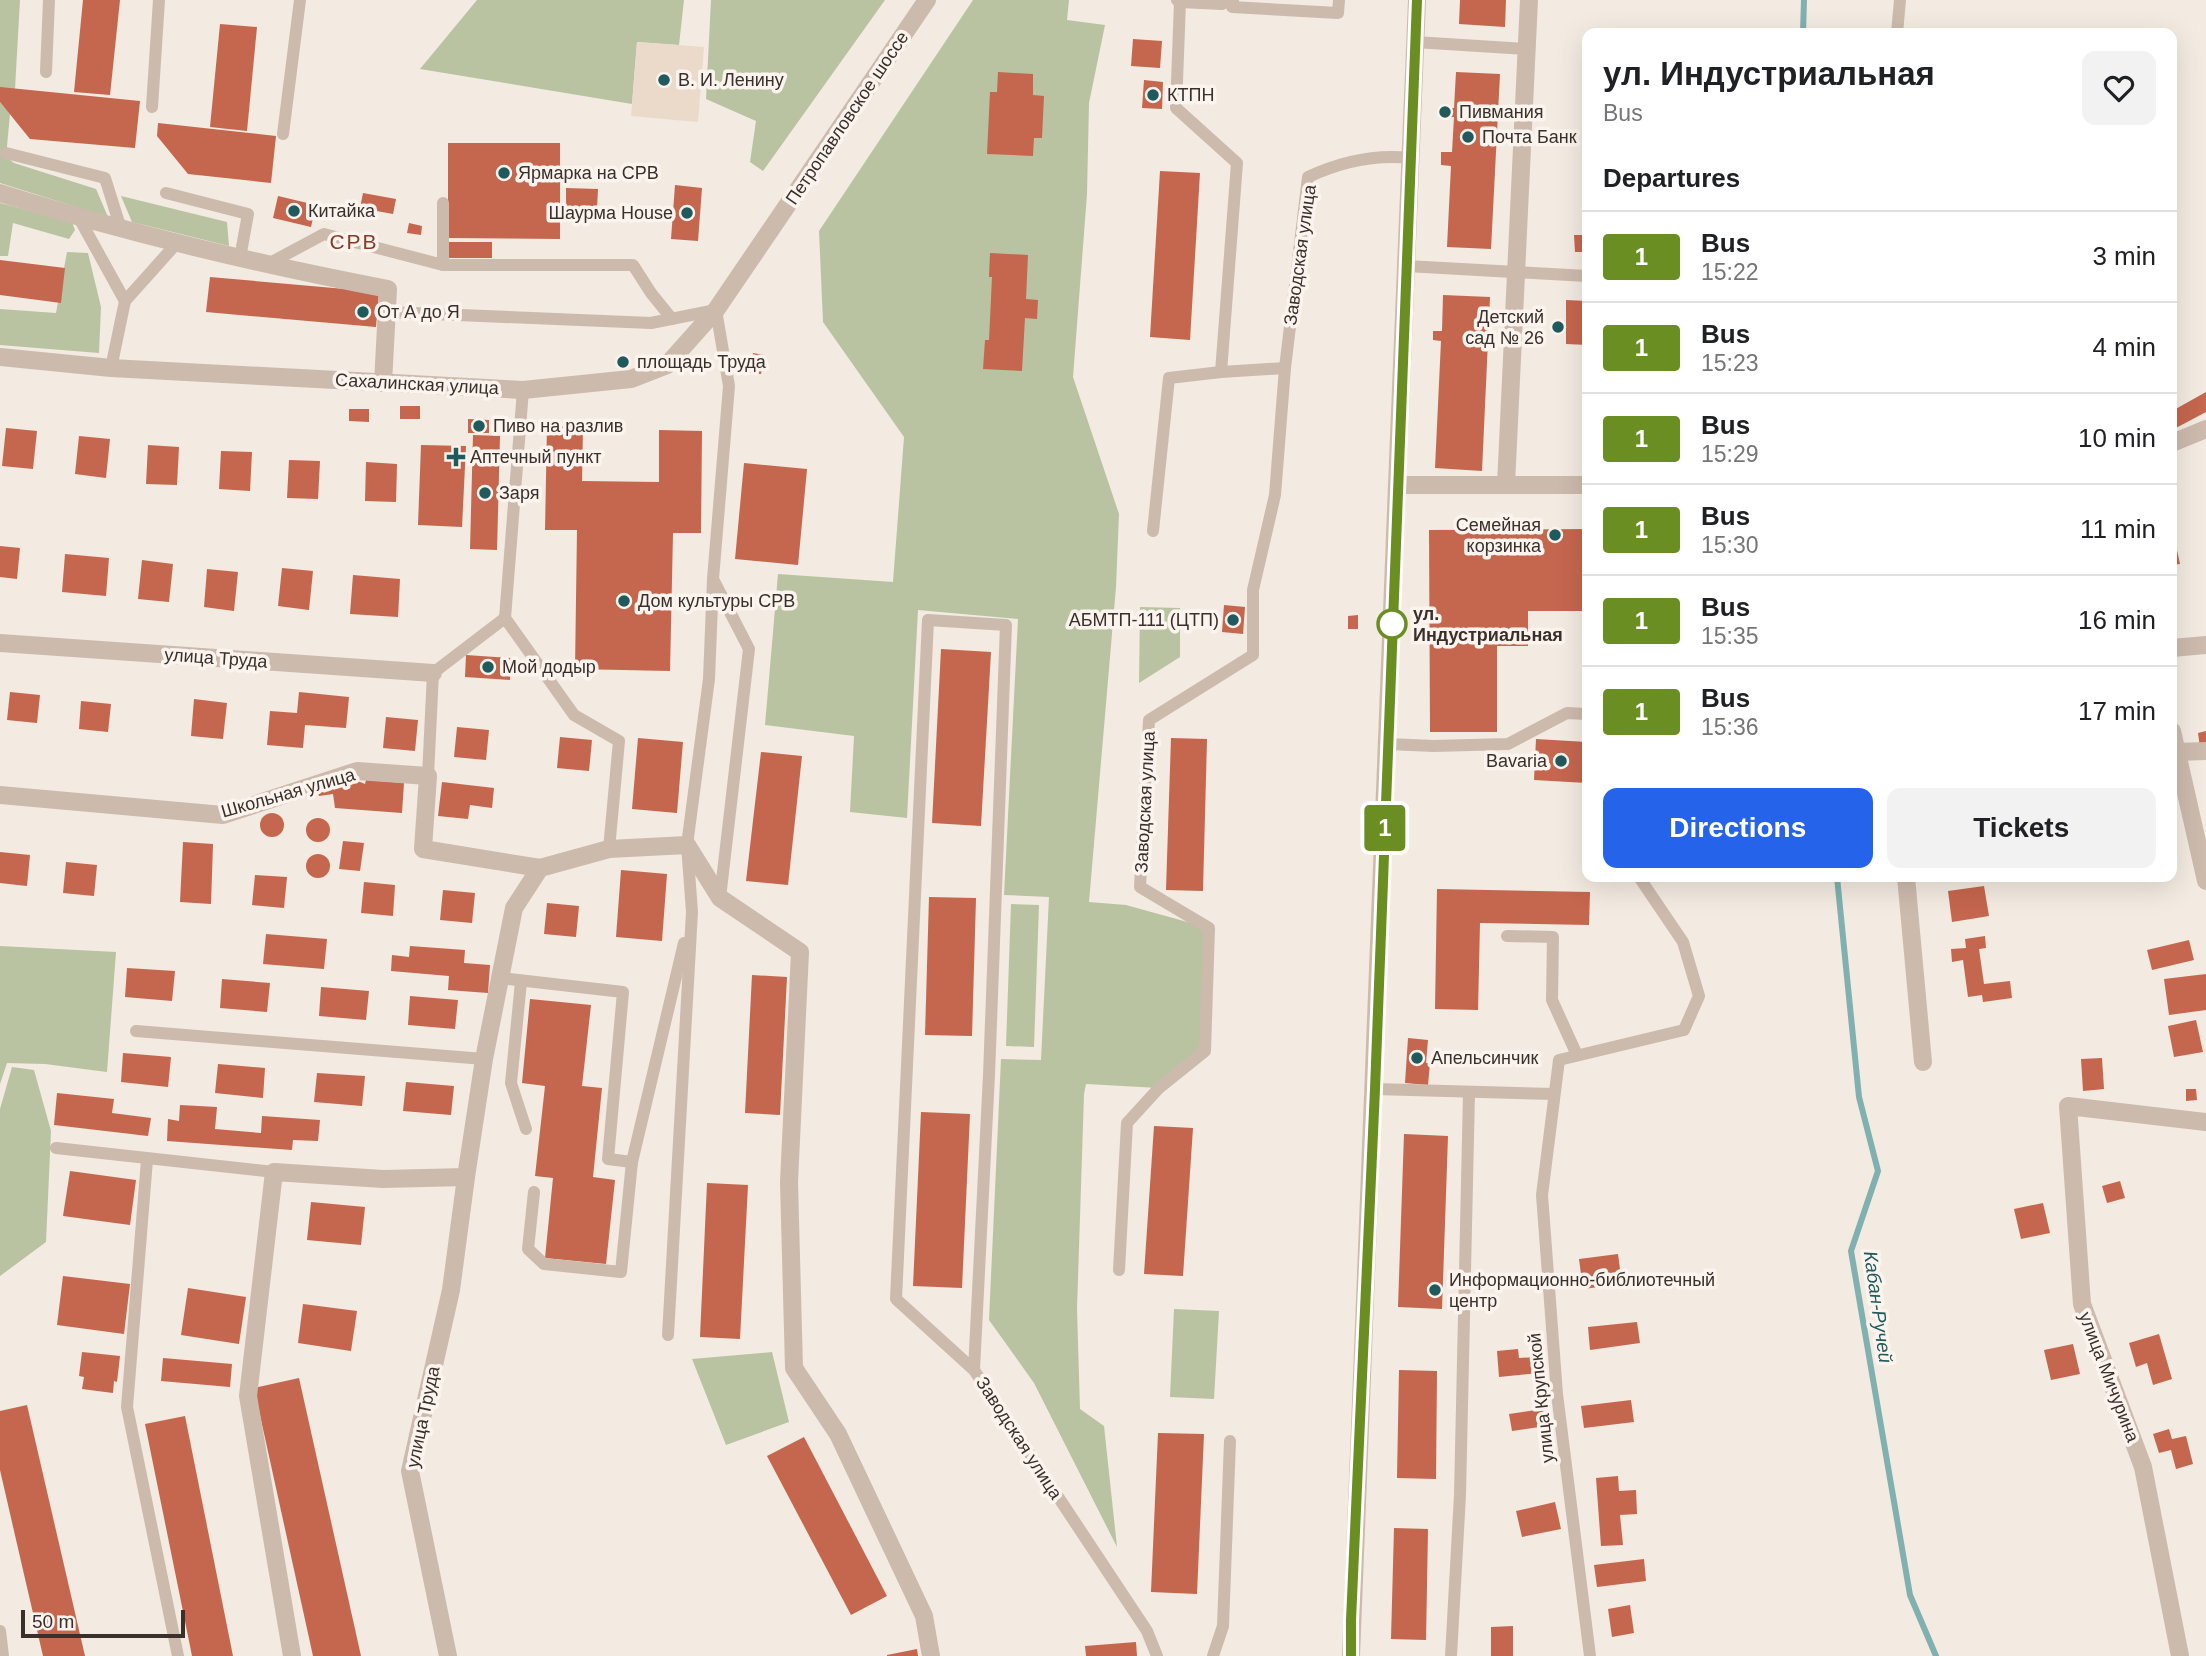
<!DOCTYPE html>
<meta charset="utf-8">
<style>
:root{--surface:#fff;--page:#f2f2f2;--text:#202124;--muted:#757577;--line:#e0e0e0;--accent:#2563eb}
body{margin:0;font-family:Arial,sans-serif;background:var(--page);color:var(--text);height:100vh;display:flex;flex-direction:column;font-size:26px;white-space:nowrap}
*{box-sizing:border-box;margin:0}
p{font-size:23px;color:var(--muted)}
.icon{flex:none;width:38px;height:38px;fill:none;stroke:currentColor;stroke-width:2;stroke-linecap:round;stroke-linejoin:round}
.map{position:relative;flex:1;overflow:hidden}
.side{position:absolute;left:1582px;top:28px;width:595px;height:854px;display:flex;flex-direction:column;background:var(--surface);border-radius:14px;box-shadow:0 7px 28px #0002}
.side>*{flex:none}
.badge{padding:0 14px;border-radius:5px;font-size:24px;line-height:46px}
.scale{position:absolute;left:21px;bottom:18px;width:164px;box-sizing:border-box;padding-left:7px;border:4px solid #3a2f2b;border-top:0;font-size:19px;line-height:24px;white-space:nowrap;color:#3a2f2b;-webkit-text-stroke:5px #fbf4ee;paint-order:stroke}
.map>.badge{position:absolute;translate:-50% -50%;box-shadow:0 0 0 4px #fff}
h2{padding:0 21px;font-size:26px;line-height:63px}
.round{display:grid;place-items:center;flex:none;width:74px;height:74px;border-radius:14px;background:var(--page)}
.headline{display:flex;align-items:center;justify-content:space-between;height:119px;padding:0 21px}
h1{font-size:33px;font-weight:700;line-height:52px}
.button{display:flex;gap:14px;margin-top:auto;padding:14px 21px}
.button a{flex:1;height:80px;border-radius:14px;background:var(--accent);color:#fff;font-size:28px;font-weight:700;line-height:80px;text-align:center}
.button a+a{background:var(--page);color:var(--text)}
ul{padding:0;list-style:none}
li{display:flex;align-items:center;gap:21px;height:91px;padding:0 21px;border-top:2px solid var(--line)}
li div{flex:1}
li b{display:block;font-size:26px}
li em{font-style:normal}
li .badge{min-width:77px;font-weight:700;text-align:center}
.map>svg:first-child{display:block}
.green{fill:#b9c3a1}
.plaza{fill:#ebdac9}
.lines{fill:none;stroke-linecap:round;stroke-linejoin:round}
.stream{stroke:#80b0b0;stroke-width:6}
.building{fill:#c5664e}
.service{stroke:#ccbaad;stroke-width:12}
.minor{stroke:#ccbaad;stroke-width:18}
.tertiary{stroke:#ccbaad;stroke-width:18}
.line-casing{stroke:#fff;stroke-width:16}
.line{stroke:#6b8e23;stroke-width:10}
.poi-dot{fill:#215a5c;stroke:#fbf4ee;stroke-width:2.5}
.stop-dot{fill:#fff;stroke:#6b8e23;stroke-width:3.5}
.labels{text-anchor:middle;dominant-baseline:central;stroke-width:7;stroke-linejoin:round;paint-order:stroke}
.poi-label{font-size:18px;fill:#3a2f2b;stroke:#fbf4ee;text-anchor:start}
.street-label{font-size:18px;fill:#3a2f2b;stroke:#fbf4ee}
.stop-label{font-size:18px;font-weight:bold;fill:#3a2f2b;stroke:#fbf4ee;text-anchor:start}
.water-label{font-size:19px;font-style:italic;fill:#215a5c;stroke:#fbf4ee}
.quarter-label{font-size:21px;letter-spacing:2px;fill:#893925;stroke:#fbf4ee}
</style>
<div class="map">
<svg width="2206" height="1656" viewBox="0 0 2206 1656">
<rect width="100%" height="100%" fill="#f3eae1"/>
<!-- green -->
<g class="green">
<path d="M0 0H20L15 89 0 90Z"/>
<path d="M477 0H684L679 45 637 42 632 104 420 69Z"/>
<path d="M711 0H885L763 171 750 162 756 121 706 99Z"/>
<path d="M973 0H1069L1067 20 1105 25 1089 103 1087 194 1073 377 1119 514 1116 587 1089 902 1126 905 1209 928 1205 1051 1159 1088 1086 1084 1084 1094 1077 1309 1080 1409 1104 1426 1117 1547 1034 1383 989 1320 1001 1059 1041 1060 1049 897 1004 895 1018 619 918 610 907 818 850 812 854 736 765 725 778 574 893 582 904 437 823 322 819 231Z"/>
<path d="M0 102 10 114 6 157 14 163 96 189 108 217 0 183Z"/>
<path d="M121 196 227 222 229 246 132 222Z"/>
<path d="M0 203 72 222 75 230 69 239 13 223 8 256H0Z"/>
<path d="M67 252 88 253 101 307 99 353 0 345V309L56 313Z"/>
<path d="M1140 607 1180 608V657L1139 683Z"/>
<path d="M1011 904 1039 905 1034 1047 1006 1046Z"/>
<path d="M0 946 116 952 107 1072 45 1064 7 1063 0 1084Z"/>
<path d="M12 1067 34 1070 51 1131 46 1242 0 1276V1109Z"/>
<path d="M1174 1309 1219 1311 1214 1399 1170 1397Z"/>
<path d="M772 1352 789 1422 726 1445 692 1359Z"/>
</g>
<!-- plaza -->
<path class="plaza" d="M637 42 704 47 698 122 631 116Z"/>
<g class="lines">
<!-- stream -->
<g class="stream">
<path d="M1803 33 1804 0"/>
<path d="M1837 877 1859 1097 1878 1171 1851 1251 1910 1595 1936 1656"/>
</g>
</g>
<!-- building -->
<g class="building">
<path d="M83 0H120L110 95 74 92Z"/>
<path d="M1460 0H1506L1505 27 1459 24Z"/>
<path d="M220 24 257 27 247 131 210 127Z"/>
<path d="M1133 39 1162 41 1160 68 1131 66Z"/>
<path d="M998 72 1033 74V95L1044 96 1042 138H1034L1033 156 987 154 990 92H997Z"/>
<path d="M1456 72 1500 74 1491 249 1447 247 1451 166 1441 165V152H1452L1454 117H1445L1446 108H1454Z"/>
<path d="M661 75 669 78 666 86 658 83Z"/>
<path d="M1144 80 1163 82 1162 109 1142 108Z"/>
<path d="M0 87 140 101 135 148 30 139 0 102Z"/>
<path d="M158 123 276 136 271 183 188 174 157 136Z"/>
<path d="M448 143H560V239L448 238Z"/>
<path d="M1160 171 1200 173 1190 340 1150 337Z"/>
<path d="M675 185 702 188 698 241 671 239Z"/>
<path d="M566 188 598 189 597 209 566 208Z"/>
<path d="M363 193 396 199 393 214 360 208Z"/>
<path d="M278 196 316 205 311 227 273 218Z"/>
<path d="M409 223 422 226 421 235 407 233Z"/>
<path d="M1574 235H1587V252H1575Z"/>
<rect x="448" y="242" width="44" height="16"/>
<path d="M990 253 1028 255 1026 299 1038 300 1037 319 1025 318 1022 371 983 369 985 340H989L992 277H989Z"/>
<path d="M0 260 65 268 61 303 0 295Z"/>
<path d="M210 277 379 292 376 327 206 312Z"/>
<path d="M1443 295 1490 297 1482 471 1435 468 1441 341 1433 340V331H1442Z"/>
<path d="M1566 300 1587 301V345L1566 344Z"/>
<path d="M753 353 764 355 761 374 750 373Z"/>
<path d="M2206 392V412L2174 429 2172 425V411Z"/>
<rect x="400" y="406" width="20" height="13"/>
<path d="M349 409H369V422L349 421Z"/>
<path d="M468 419 489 420V433H468Z"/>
<path d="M547 426 583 427 582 481 659 482V430L702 431 701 533H673L670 671 575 669 577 530H545Z"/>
<path d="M6 428 37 431 33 469 2 466Z"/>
<path d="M473 435 500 436 497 550 470 549Z"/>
<path d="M79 436 110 439 106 478 75 474Z"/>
<path d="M148 445 179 447 177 485 146 484Z"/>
<path d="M421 445 466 446 462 527 418 525Z"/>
<path d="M221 451 252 452 250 491 219 489Z"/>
<path d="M289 460 320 461 318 499 287 498Z"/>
<path d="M366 462 397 464 396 502 365 501Z"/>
<path d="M744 463 807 469 798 565 735 559Z"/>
<path d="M1587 529V611H1528V646H1497V732H1430L1429 530Z"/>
<path d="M2172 536H2174L2180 564 2172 565Z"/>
<path d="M0 546 20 548 17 579 0 577Z"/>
<path d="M65 554 109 558 106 596 62 592Z"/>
<path d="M142 560 173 564 169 602 138 599Z"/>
<path d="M282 568 313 571 309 610 278 606Z"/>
<path d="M207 569 238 572 234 611 204 607Z"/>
<path d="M353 575 400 579 398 617 350 614Z"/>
<path d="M1224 605 1245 607 1243 634 1222 632Z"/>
<path d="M1358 615V629H1348V616Z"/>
<path d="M941 649 991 652 981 826 932 823Z"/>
<path d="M466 655 511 658 510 680 465 677Z"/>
<path d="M10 692 40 695 37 723 7 720Z"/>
<path d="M299 692 349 697 346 728 305 725 303 748 267 745 270 711 297 713Z"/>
<path d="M194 699 227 703 223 739 191 736Z"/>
<path d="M81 701 111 704 108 732 79 729Z"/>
<path d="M386 717 418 720 415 751 383 748Z"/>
<path d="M457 727 489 730 486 760 454 757Z"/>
<path d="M2206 731V747L2200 748 2198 733Z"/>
<path d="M560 737 592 740 589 771 557 768Z"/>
<path d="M638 738 683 742 677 813 632 809Z"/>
<path d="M1171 738 1207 739 1203 891 1166 890Z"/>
<path d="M1536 739 1587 742V783L1534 780Z"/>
<path d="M761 752 802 756 788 885 746 881Z"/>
<path d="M353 779 365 784 366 780 404 783 402 813 335 808 333 794 319 796 317 789Z"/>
<path d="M442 782 494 788 492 808 470 805 468 819 438 816Z"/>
<circle cx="272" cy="825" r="12"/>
<circle cx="318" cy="830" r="12"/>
<path d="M343 841 364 843 360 871 339 869Z"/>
<path d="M183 842 213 844 211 904 180 902Z"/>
<path d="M0 852 30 855 27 886 0 883Z"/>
<circle cx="318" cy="866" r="12"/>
<path d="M66 862 97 865 94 896 63 893Z"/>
<path d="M621 870 667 874 662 941 616 937Z"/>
<path d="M255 875 287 877 284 908 252 905Z"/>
<path d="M364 882 395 885 393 916 361 913Z"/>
<path d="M1984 886 1989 916 1952 922 1948 891Z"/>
<path d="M1437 889 1590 892 1589 925 1480 923 1478 1010 1435 1009Z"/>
<path d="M443 890 475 893 472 923 440 920Z"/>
<path d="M929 897 976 898 972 1036 925 1035Z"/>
<path d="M547 903 579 906 576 937 544 934Z"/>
<path d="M266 934 327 939 324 969 263 964Z"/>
<path d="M1985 936 1986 948 1979 949 1984 984 2010 981 2012 998 1983 1002 1982 995 1968 997 1963 960 1952 962 1951 949 1966 948 1965 939Z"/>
<path d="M2189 940 2194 960 2152 970 2147 950Z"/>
<path d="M410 946 465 950 464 963 490 965 488 993 448 990 449 976 391 971 392 955 409 957Z"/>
<path d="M127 968 175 971 172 1001 125 997Z"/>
<path d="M2206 974V1010L2169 1015 2164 979Z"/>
<path d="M752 975 787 977 780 1115 745 1113Z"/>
<path d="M222 979 270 983 267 1012 220 1008Z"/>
<path d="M321 987 369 991 366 1020 319 1016Z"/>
<path d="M410 996 458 1000 455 1029 408 1025Z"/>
<path d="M530 999 591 1005 582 1086 602 1088 593 1177 615 1180 606 1264 545 1258 553 1178 535 1176 545 1086 522 1083Z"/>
<path d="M2196 1020 2203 1052 2174 1057 2168 1026Z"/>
<path d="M1408 1038 1428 1040 1426 1063H1430L1428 1085 1405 1083Z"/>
<path d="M123 1053 171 1057 168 1087 121 1082Z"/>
<path d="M2102 1058 2104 1089 2083 1091 2081 1059Z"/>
<path d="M218 1064 265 1068 263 1098 215 1093Z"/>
<path d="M317 1073 365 1076 362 1106 314 1102Z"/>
<path d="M406 1082 454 1086 451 1115 403 1111Z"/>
<path d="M2186 1089H2196L2197 1100 2186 1101Z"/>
<path d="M57 1093 114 1099 112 1113 151 1118 148 1136 54 1125Z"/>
<path d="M180 1105 217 1107 215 1129 261 1133 262 1116 320 1120 318 1141 293 1140 292 1150 167 1141 168 1119 179 1121Z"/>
<path d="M921 1112 970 1114 962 1288 913 1286Z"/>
<path d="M1154 1126 1193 1128 1183 1276 1144 1274Z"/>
<path d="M1404 1134 1448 1136 1442 1309 1398 1307Z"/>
<path d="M70 1171 136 1180 130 1225 63 1216Z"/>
<path d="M2120 1181 2125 1198 2107 1203 2102 1186Z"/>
<path d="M707 1183 748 1185 740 1339 700 1337Z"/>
<path d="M311 1202 365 1207 361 1245 307 1240Z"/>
<path d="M2043 1203 2050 1233 2021 1239 2014 1209Z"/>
<path d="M1618 1254 1622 1284 1583 1289 1579 1259Z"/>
<path d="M63 1276 130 1284 124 1334 57 1325Z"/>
<path d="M188 1288 246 1297 239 1344 181 1335Z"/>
<path d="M303 1304 357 1311 351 1351 298 1343Z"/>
<path d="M1637 1322 1640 1343 1590 1350 1588 1327Z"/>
<path d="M2159 1334 2172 1379 2153 1385 2147 1363 2136 1367 2129 1343Z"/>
<path d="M2073 1344 2080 1374 2051 1380 2044 1350Z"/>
<path d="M1518 1349 1519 1358 1537 1357 1538 1373 1499 1377 1497 1351Z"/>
<path d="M82 1352 120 1356 117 1382 114 1381 113 1393 82 1389 84 1377 79 1376Z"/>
<path d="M163 1358 232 1364 230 1387 161 1381Z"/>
<path d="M1399 1370 1437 1371 1436 1479 1397 1478Z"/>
<path d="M299 1378 361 1656H313L254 1388Z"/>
<path d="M1631 1400 1634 1422 1584 1428 1581 1406Z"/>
<path d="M27 1405 85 1656H43L26 1583 0 1470V1411Z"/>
<path d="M1543 1409 1546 1426 1512 1431 1509 1414Z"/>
<path d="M185 1416 233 1656H192L189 1641 145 1424Z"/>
<path d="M2169 1429 2172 1439 2186 1436 2193 1464 2176 1469 2171 1450 2159 1453 2153 1434Z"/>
<path d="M1158 1433 1204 1434 1197 1594 1151 1592Z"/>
<path d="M804 1437 887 1596 851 1615 767 1456Z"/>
<path d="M1618 1476 1619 1491 1636 1490 1637 1514 1620 1515 1623 1545 1601 1546 1596 1478Z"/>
<path d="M1555 1502 1561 1529 1522 1537 1516 1511Z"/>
<path d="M1394 1528 1428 1529 1426 1640 1391 1639Z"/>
<path d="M1644 1559 1646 1581 1597 1587 1594 1565Z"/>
<path d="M1630 1605 1634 1633 1612 1637 1608 1609Z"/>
<path d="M1513 1626V1656H1491V1627Z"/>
<path d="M1136 1642 1137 1656H1086L1085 1646Z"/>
<path d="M917 1649 918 1656H887V1655Z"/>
</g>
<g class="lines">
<!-- service -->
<g class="service">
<path d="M1177 0 1180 2 1222 4"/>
<path d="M1233 0 1232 7 1338 13 1339 0"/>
<path d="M1180 2 1176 108 1237 163 1221 372 1285 368"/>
<path d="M1897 33 1900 0"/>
<path d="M1415 42 1526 49"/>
<path d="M46 72 49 0"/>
<path d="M152 107 159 0"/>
<path d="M283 134 300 0"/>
<path d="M6 153 105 178 121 229"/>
<path d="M166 193 248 214 240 258"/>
<path d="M79 218 125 301"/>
<path d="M268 264 324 234 443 265V203"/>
<path d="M443 265H633L651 293 672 319"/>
<path d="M1406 266 1587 276"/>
<path d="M387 312 651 323 716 310 729 386 713 579 709 679 687 845 692 912 668 1335"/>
<path d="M111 368 125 301 176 244"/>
<path d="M523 390 505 618 574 715 619 741 609 849"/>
<path d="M1153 531 1169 378 1221 372"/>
<path d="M713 579 749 649 720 898"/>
<path d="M1388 744 1434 746 1508 744 1567 713 1587 714"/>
<path d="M428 776 433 673 505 618"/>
<path d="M1507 936 1553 937 1552 1000 1577 1055"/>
<path d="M500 978 623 992 608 1159 632 1162"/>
<path d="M521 982 511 1083 526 1129"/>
<path d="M136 1031 484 1059"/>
<path d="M1375 1089 1554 1094"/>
<path d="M56 1148 274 1172"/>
<path d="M147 1160 127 1407 178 1656"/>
<path d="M534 1192 528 1249 544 1264 621 1272 632 1162 684 943"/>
<path d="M1119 1270 1127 1123 1159 1088 1205 1051 1209 928 1140 887 1149 720 1253 655V590L1275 495 1285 368 1308 177C1340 162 1376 154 1411 158"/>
<path d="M974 1370 989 1075 1006 625 928 620 896 1299 974 1370 1147 1631 1157 1656"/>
<path d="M0 1631 3 1656"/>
<path d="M1213 1656 1223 1626 1230 1441"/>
<path d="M1451 1656 1460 1495 1469 1093"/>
<path d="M1590 1656 1557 1394 1542 1195 1559 1060 1684 1030 1699 996 1683 942 1639 877"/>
</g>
<!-- minor -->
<g class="minor">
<path d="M0 193C127 233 257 264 388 289L383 383"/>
<path d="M2172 443 2206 429"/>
<path d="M1506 485 1529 0"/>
<path d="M0 643 433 673"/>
<path d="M2172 648 2206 645"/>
<path d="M2177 752 2206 751"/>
<path d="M0 795 223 815 357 771 428 776 423 849 540 868"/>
<path d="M1906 877 1923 1062"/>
<path d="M292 1656 248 1396 274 1172 383 1179 466 1177 484 1059 514 908 540 868 609 849 687 845 720 898 800 952 789 1182 794 1368 838 1434 924 1616 931 1656"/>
<path d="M448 1656 410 1471 451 1290 466 1177"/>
<path d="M1351 1656 1397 485"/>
<path d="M2180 1656 2143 1467 2082 1304 2068 1106 2206 1122"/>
</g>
<!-- tertiary -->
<g class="tertiary">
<path d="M1417 0 1397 485H1587"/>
<path d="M0 357 111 368 523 390 631 379 667 365 716 310 927 0"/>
<path d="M2172 731 2206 881"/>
</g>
</g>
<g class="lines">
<!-- line casing -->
<g class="line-casing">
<path id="line" d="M1351 1656V1620L1375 1089 1417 0"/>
</g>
<!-- line -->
<use href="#line" class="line"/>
</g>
<!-- markers -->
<g class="poi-dot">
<circle cx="664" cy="80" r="7"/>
<circle cx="1153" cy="95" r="7"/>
<circle cx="1445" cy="112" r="7"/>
<circle cx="1468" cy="137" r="7"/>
<circle cx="504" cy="173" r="7"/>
<circle cx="294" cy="211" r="7"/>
<circle cx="687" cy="213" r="7"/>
<circle cx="363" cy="312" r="7"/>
<circle cx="1558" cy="327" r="7"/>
<circle cx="623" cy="362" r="7"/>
<circle cx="479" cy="426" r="7"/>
<path d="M452.5 446.5h7v7h7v7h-7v7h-7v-7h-7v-7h7z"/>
<circle cx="485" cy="493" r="7"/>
<circle cx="1555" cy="535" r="7"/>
<circle cx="624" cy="601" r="7"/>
<circle cx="1233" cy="620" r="7"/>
<circle cx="488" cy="667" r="7"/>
<circle cx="1561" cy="761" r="7"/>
<circle cx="1417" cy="1058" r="7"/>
<circle cx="1435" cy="1290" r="7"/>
</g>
<circle class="stop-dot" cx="1392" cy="624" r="14"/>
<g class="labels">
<!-- poi labels -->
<g class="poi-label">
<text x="678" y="80">В. И. Ленину</text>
<text x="1167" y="95">КТПН</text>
<text x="1459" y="112">Пивмания</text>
<text x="1482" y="137">Почта Банк</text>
<text x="518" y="173">Ярмарка на СРВ</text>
<text x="308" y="211">Китайка</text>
<text x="673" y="213" text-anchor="end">Шаурма House</text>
<text x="377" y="312">От А до Я</text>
<text x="1544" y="317" text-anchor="end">Детский<tspan x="1544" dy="21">сад № 26</tspan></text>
<text x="637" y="362">площадь Труда</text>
<text x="493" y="426">Пиво на разлив</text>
<text x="470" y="457">Аптечный пункт</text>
<text x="499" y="493">Заря</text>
<text x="1541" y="525" text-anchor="end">Семейная<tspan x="1541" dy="21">корзинка</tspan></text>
<text x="638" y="601">Дом культуры СРВ</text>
<text x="1219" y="620" text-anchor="end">АБМТП-111 (ЦТП)</text>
<text x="502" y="667">Мой додыр</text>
<text x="1547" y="761" text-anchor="end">Bavaria</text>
<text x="1431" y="1058">Апельсинчик</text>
<text x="1449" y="1280">Информационно-библиотечный<tspan x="1449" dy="21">центр</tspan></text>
</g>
<!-- street labels -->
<g class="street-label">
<text transform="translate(847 118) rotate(-56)">Петропавловское шоссе</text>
<text transform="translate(1300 255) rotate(-82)">Заводская улица</text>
<text transform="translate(417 384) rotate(3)">Сахалинская улица</text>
<text transform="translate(216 658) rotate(4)">улица Труда</text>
<text transform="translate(288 793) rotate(-16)">Школьная улица</text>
<text transform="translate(1145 802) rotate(-87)">Заводская улица</text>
<text transform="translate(2109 1377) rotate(69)">улица Мичурина</text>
<text transform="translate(1541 1398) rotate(-96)">улица Крупской</text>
<text transform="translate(423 1417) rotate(-78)">улица Труда</text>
<text transform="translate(1019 1438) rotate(57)">Заводская улица</text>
</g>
<!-- stop labels -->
<g class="stop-label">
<text x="1413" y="614">ул.<tspan x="1413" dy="21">Индустриальная</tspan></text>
</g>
<!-- water labels -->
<g class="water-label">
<text transform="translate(1878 1307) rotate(82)">Кабан-Ручей</text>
</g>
<!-- quarter labels -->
<g class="quarter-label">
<text x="354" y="241">СРВ</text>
</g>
</g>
</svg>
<div class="scale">50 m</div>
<b class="badge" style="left:1385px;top:828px;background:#6b8e23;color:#fff">1</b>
<section class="side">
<div class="headline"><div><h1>ул. Индустриальная</h1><p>Bus</p></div><a class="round"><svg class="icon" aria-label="heart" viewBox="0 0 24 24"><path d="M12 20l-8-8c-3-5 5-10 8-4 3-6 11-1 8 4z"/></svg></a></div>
<h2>Departures</h2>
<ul>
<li><span class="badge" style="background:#6b8e23;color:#fff">1</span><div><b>Bus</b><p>15:22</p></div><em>3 min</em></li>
<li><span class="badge" style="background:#6b8e23;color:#fff">1</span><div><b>Bus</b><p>15:23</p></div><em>4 min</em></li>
<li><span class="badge" style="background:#6b8e23;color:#fff">1</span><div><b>Bus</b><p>15:29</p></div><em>10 min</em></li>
<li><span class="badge" style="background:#6b8e23;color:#fff">1</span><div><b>Bus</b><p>15:30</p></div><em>11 min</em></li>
<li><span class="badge" style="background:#6b8e23;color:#fff">1</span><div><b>Bus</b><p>15:35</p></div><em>16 min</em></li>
<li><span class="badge" style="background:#6b8e23;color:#fff">1</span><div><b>Bus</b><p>15:36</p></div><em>17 min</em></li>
</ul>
<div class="button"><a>Directions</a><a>Tickets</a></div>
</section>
</div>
